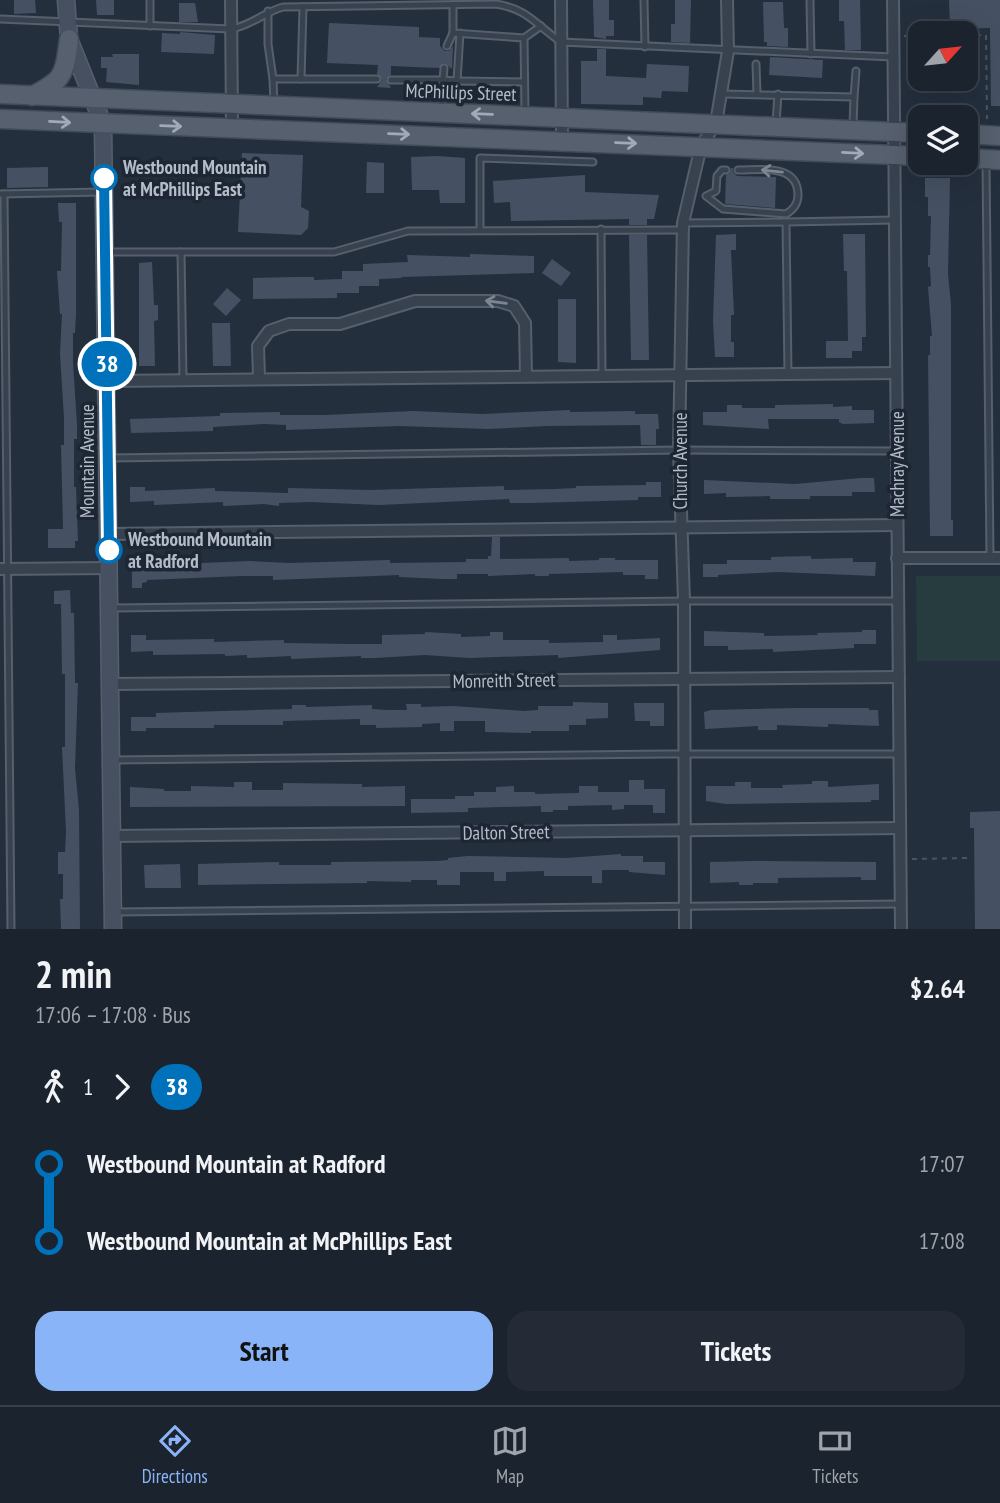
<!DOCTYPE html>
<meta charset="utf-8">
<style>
:root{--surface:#1b232e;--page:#242b36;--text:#f1f3f6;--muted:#a0a4aa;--line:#39404a;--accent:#8ab4f8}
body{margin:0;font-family:"PT Sans Narrow",sans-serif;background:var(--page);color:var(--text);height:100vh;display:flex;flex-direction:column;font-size:26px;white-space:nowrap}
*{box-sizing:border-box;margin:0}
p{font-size:23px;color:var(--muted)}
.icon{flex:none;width:38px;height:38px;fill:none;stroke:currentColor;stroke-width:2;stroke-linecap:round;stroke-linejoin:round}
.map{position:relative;height:929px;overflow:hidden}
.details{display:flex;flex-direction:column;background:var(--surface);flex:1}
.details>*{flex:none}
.badge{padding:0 14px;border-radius:23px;font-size:24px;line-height:46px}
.needle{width:46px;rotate:63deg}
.buttons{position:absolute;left:908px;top:21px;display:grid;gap:14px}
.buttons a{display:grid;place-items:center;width:70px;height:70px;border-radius:14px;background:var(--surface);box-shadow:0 7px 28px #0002,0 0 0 2px var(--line);font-size:35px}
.map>.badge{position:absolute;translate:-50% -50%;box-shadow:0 0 0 4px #fff}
.legs{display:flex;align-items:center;gap:10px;height:77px;padding:0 35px;font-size:23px}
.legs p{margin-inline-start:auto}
.summary{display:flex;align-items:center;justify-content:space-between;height:119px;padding:0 35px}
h1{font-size:38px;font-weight:700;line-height:52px}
.primary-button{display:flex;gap:14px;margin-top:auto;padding:14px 35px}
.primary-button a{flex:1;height:80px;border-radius:21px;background:var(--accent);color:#111;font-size:28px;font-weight:700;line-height:80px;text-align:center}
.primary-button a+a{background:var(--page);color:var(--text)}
ul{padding:0 35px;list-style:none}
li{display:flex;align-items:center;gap:24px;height:77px;font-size:26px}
li i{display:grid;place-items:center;width:10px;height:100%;margin:0 9px;background:currentColor}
li i::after{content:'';width:18px;height:18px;margin:-9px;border:5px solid;border-radius:50%;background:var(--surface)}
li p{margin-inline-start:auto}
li:first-child i{background:linear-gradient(#0000 50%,currentColor 0)}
li:last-child i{background:linear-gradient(currentColor 50%,#0000 0)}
.tab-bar{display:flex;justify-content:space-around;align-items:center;height:98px;border-top:2px solid var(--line);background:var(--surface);font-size:19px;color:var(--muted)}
.tab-bar a{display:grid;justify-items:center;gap:4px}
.tab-bar .current{color:var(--accent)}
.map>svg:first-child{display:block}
.green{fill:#263c3f}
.building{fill:#455162}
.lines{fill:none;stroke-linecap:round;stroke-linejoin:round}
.lane-casing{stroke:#565f6c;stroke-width:9}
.street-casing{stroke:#565f6c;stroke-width:14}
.secondary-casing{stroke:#565f6c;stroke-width:19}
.primary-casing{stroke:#414a57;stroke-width:21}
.path{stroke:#44595c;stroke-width:2;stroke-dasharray:5 5;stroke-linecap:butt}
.lane{stroke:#38414e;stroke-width:5}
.street{stroke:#38414e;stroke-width:10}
.secondary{stroke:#465061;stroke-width:16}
.primary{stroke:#56606e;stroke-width:18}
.oneway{stroke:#a1aab7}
.oneway2{stroke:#7c8592}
.line-1-casing{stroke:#fff;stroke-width:16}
.line-1{stroke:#0072bc;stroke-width:10}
.stop-1-dot{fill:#fff;stroke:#0072bc;stroke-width:3.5}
.labels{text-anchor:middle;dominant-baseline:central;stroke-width:7;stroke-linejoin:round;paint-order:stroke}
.street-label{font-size:19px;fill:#b4bcc9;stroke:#1d2633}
.stop-label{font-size:19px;font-weight:bold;fill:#b4bcc9;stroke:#1d2633;text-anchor:start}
</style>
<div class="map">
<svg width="1000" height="929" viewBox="0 0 1000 929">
<rect width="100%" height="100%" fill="#242f3e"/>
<!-- green -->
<path class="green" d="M916 576H1000V661H917Z"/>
<!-- building -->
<g class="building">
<path d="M14 0H35L36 13 14 14Z"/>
<path d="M96 0H114V15H97Z"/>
<path d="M593 0H609V20H614V36H606V39L594 37Z"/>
<path d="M675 0H691L690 43 671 42V24H675Z"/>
<path d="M839 0H860L861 50H845L844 21H839Z"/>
<path d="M949 0H1000V106H991L990 28 950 29Z"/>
<path d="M763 2H783L784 28H788V47L767 46V42H764Z"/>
<path d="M179 3H195L198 22H179Z"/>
<path d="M329 23 419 27V37L440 38V46L445 51H449L453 46 452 69 444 63 439 68 391 66V75L386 79 391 88 377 87 382 80 377 74 378 65 327 63Z"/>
<path d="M180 32 215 35 214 54 161 52 162 33 180 34Z"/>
<path d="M597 49H606V76L646 78 647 64 689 66 688 92 662 91 661 98 643 97V105L581 104V61H597Z"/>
<path d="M112 54H139V85L106 82 107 68H101V57H113Z"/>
<path d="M770 57 823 60 822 78 769 75Z"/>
<path d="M242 153 303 155 301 207 309 211 308 228 301 235 238 232Z"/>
<path d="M437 156 465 158V203H440L439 190H412L411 157Z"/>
<path d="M367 162 384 163V193H366Z"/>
<path d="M48 167V187L7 188V168Z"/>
<path d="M731 168H733V172L737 176 776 177 775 208 725 204 726 175 730 173Z"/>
<path d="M585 175V192L659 195 654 219H647V225H629V219L511 221 510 202 494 203 493 181Z"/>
<path d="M925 178H950L948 274 951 305V520H953V536H930L928 355H930V336H932L928 287 931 286 930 267H928V255H930L931 216H928V197H925Z"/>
<path d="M58 203H76V314L75 333H73V362L77 425V439H74V487H76L78 541H75V548H48V529H63L61 445H64V418L60 354 62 314H60L57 271H61L62 222H59Z"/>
<path d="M736 234V250H731L734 315H731V342H734V357H715L713 321 716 235Z"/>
<path d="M843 234H865L866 337H862V351H852V358H826V341H848L847 271H844Z"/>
<path d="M629 235H647L649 360H631Z"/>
<path d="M470 254 534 256V273L401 277 402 278 379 279V286H359V293H337V298L253 299V278L293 277H314V280L342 279V271H363V264L408 262 407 255 470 257Z"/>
<path d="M552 259 571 273 561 286 542 273Z"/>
<path d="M152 262 154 305H158V320L154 321 155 366H139V263Z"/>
<path d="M227 288 241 300 226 316 213 304Z"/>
<path d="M558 299H576V363L558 362Z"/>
<path d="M212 323H230L231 366H213Z"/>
<path d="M833 404V407L852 406V410H874V423L843 424 839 422V419H768L769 429 703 425V412H727V405H742V408H775V405Z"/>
<path d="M570 410V412L635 411V414H658L659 429H656V445H641L640 425 547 426 488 429 399 426 286 430V425L264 424 213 427V431L131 433 130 419 220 416V413L280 412V415H325L413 411 482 414Z"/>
<path d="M861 478H874L875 492H852V496H810V499H770V496L726 497V493L704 494V480L795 484Z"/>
<path d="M646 482H661V497H638V500L532 503H510L509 499 379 505 310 502 279 503V506L264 504 223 506V502L154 505V501L130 502V487H145V491L215 488V491L288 493V488L369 490 504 486V490L555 489 576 488V486L646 485Z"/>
<path d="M492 537H500V559L569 558V561L599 560V558H615V560H658V579H645V575H623V572L549 574V576H535V574L488 576V574H457V579H443L399 577V575L273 580V576H241L147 580V582L142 583V588H132V568H155V565L249 561 289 563 390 560V563L466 562V559H488V556H491Z"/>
<path d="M811 556V559L853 558V562H876L875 576 779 572 718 575V577H703V564H727V560H771V557Z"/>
<path d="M70 590 71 613H74L75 683H78L75 768 79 810 80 929H61L60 899H63V874H58V852H65L66 831 62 747H65V674H62L61 604H54V591Z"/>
<path d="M862 630H876V644H854V648L773 652V649L728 650V646H704V631L764 633V636L818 635 817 633 862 632Z"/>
<path d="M425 632 461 634V637L490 636V632H503V640H549V643L603 642V635H617V640L660 638V650L558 658V655L469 658 425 655 375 658H361V656L291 659V656L247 658V655L225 656V654L153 655V651L131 652V635H146V640L214 639V642L284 640V643L351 644H382V635L425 634Z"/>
<path d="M573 702 608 703V718L586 719V725H569V731H531V733L485 732V721H454V731H440V723L422 724V727L376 728V725H360V719L283 721V725H214V728H146V731H131V717H156V713L292 709V705H306V707L372 705V709L387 710H407L406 704H421V707L453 706 524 711 538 710V706H573Z"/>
<path d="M634 703H664V726H650V721H635Z"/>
<path d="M796 708H869V710H878L879 726 828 724V727L777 725V730H758V726L705 729 704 712 711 710Z"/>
<path d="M629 780H644V789H665V813H653V805H624V809L612 810V805L568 806V810H553V812H541V806L468 808V812L411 813V799H455V796H474V792H496V787L514 786V792H535V794L579 793V786H598V792H629Z"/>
<path d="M812 781H828V787L879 784V800H871V802L726 804 706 801V786H735V782H751V788H783L782 785 812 784Z"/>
<path d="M234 782H252V790H283V783L362 784V787L405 786V806L130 807V787L164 789V791H191V786L234 787Z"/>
<path d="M1000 811V929H975L974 828H970V812Z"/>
<path d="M621 854V856H643V862H665V875L629 872V870H602V883H592V876H544V871L506 872V881H494V872H460V885H437V880H411V882L367 881V883L198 885V864L279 862V865H331V862L437 861 448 860V858L468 856 567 858Z"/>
<path d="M752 861 876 862V880H861V877L778 878V883H753V885H739V882L710 883V862Z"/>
<path d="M180 864 181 888H145L144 865Z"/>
</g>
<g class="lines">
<!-- lane casing -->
<g class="lane-casing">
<g id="lane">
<path d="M150 0V26"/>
<path d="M644 0 645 47"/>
<path d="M810 0 811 54"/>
<path d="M453 5V33L524 38 525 112"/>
<path d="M268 11V44L273 79"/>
<path d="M0 19 231 29C251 26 264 12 283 7L496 4C528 9 536 25 561 42L893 57"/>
<path d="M524 38 541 26"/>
<path d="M447 46 453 33"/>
<path d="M756 64 757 94"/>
<path d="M301 79 303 7"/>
<path d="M391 80H443L444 68"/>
<path d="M457 81 524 82"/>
<path d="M722 94 854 97 853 126"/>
<path d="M854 97 856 71"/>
<path d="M274 104 273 79H377"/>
<path d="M441 111 443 80 457 81 460 33"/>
<path d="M776 123 778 94"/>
<path d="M986 162 990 558"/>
<path d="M726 170H722L717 176 716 191 706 196 723 209 786 214C793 210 798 204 798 195 798 163 759 170 738 170"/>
<path d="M0 194 102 192"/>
<path d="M4 194 11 929"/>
<path d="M683 223 786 222"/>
<path d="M601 229 602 376"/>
<path d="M480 230V158L593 162"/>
<path d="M108 252H334L408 231 683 230"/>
<path d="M181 252 183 379"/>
<path d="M788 374 786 222 895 220"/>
<path d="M108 458 679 450 896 451"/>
<path d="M112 608 684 601H898"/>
<path d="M113 760 667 754H900"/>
<path d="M116 912 900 904"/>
</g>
</g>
<!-- street casing -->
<g class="street-casing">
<g id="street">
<path d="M231 0 232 127"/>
<path d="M561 0 562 141"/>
<path d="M893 0 901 929"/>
<path d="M259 377 258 346 269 331 289 324H340L415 301H498L514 306 525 323 526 376"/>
<path d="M108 381 896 373"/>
<path d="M109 534 897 525"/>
<path d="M897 558H1000"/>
<path d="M0 569 109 568"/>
<path d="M109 684 899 677"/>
<path d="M111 836 900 828"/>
<path d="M685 929 684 601 679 450 683 223 701 146 716 123 728 51 727 0"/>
</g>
</g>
<!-- secondary casing -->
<g class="secondary-casing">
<path id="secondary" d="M66 0 69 39 103 124 113 929"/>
</g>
<!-- primary casing -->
<g class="primary-casing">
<g id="primary">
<path d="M0 94 920 133"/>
<path d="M32 96C65 79 64 75 69 39"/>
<path d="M0 119 920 156"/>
<path d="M966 134 1000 136"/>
<path d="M966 158 1000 160"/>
</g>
</g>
<!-- path -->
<g class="path">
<path d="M966 35H986L987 119"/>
<path d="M904 36H920"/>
<path d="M912 859 967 858"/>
</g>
<!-- lane -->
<use href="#lane" class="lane"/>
<!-- street -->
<use href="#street" class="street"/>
<!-- secondary -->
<use href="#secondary" class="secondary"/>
<!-- primary -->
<use href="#primary" class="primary"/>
</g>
<!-- one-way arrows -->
<defs><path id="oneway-shaft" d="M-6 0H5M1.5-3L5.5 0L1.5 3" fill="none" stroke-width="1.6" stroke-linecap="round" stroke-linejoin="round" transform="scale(1.75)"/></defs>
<g class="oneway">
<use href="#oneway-shaft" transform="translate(482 114) rotate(-178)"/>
<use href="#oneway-shaft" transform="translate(60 122) rotate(3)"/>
<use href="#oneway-shaft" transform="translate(171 126) rotate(2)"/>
<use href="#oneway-shaft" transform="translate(399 134) rotate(2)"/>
<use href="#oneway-shaft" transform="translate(626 143) rotate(2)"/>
<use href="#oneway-shaft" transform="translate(853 153) rotate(3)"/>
</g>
<g class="oneway2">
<use href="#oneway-shaft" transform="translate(772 171) rotate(-174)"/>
<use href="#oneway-shaft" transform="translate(496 302) rotate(-173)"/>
</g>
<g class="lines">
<!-- line-1 casing -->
<g class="line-1-casing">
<path id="line-1" d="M104 178 109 550"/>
</g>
<!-- line-1 -->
<use href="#line-1" class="line-1"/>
</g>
<!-- markers -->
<g class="stop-1-dot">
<circle cx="104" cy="178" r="12"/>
<circle cx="109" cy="550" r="12"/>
</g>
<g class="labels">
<!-- street labels -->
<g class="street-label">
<text transform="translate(461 92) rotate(2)">McPhillips Street</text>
<text transform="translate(87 461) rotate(-90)">Mountain Avenue</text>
<text transform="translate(680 461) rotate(-90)">Church Avenue</text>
<text transform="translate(897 464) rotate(-90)">Machray Avenue</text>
<text transform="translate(504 680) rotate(-1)">Monreith Street</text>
<text transform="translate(506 832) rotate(-1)">Dalton Street</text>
</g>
<!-- stop labels -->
<g class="stop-label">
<text x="123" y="167">Westbound Mountain<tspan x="123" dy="22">at McPhillips East</tspan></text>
<text x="128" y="539">Westbound Mountain<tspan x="128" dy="22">at Radford</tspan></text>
</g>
</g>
</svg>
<div class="buttons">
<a><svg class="needle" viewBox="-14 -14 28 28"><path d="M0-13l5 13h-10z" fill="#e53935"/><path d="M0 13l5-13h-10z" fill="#a0a4aa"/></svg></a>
<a><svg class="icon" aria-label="layers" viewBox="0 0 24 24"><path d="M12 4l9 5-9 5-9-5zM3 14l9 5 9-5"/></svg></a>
</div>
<b class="badge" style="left:107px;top:364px;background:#0072bc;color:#fff">38</b>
</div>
<section class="details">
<div class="summary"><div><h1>2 min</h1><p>17:06 – 17:08 · Bus</p></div><b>$2.64</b></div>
<div class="legs"><svg class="icon" aria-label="walk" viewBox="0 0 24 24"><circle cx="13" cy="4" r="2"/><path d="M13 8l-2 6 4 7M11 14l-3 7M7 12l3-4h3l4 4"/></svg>1<svg class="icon" aria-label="forward" viewBox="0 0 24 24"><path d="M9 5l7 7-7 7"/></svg><b class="badge" style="background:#0072bc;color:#fff">38</b></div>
<ul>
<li><i style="color:#0072bc"></i><b>Westbound Mountain at Radford</b><p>17:07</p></li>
<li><i style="color:#0072bc"></i><b>Westbound Mountain at McPhillips East</b><p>17:08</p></li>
</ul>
<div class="primary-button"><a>Start</a><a>Tickets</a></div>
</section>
<nav class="tab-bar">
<a class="current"><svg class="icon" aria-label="directions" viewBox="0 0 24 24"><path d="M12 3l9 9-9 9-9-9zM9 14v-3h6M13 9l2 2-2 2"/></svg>Directions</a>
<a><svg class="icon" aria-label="map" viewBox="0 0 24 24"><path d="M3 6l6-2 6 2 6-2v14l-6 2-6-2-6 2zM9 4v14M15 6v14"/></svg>Map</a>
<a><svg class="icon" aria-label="tickets" viewBox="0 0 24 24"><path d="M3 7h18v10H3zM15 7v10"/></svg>Tickets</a>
</nav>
